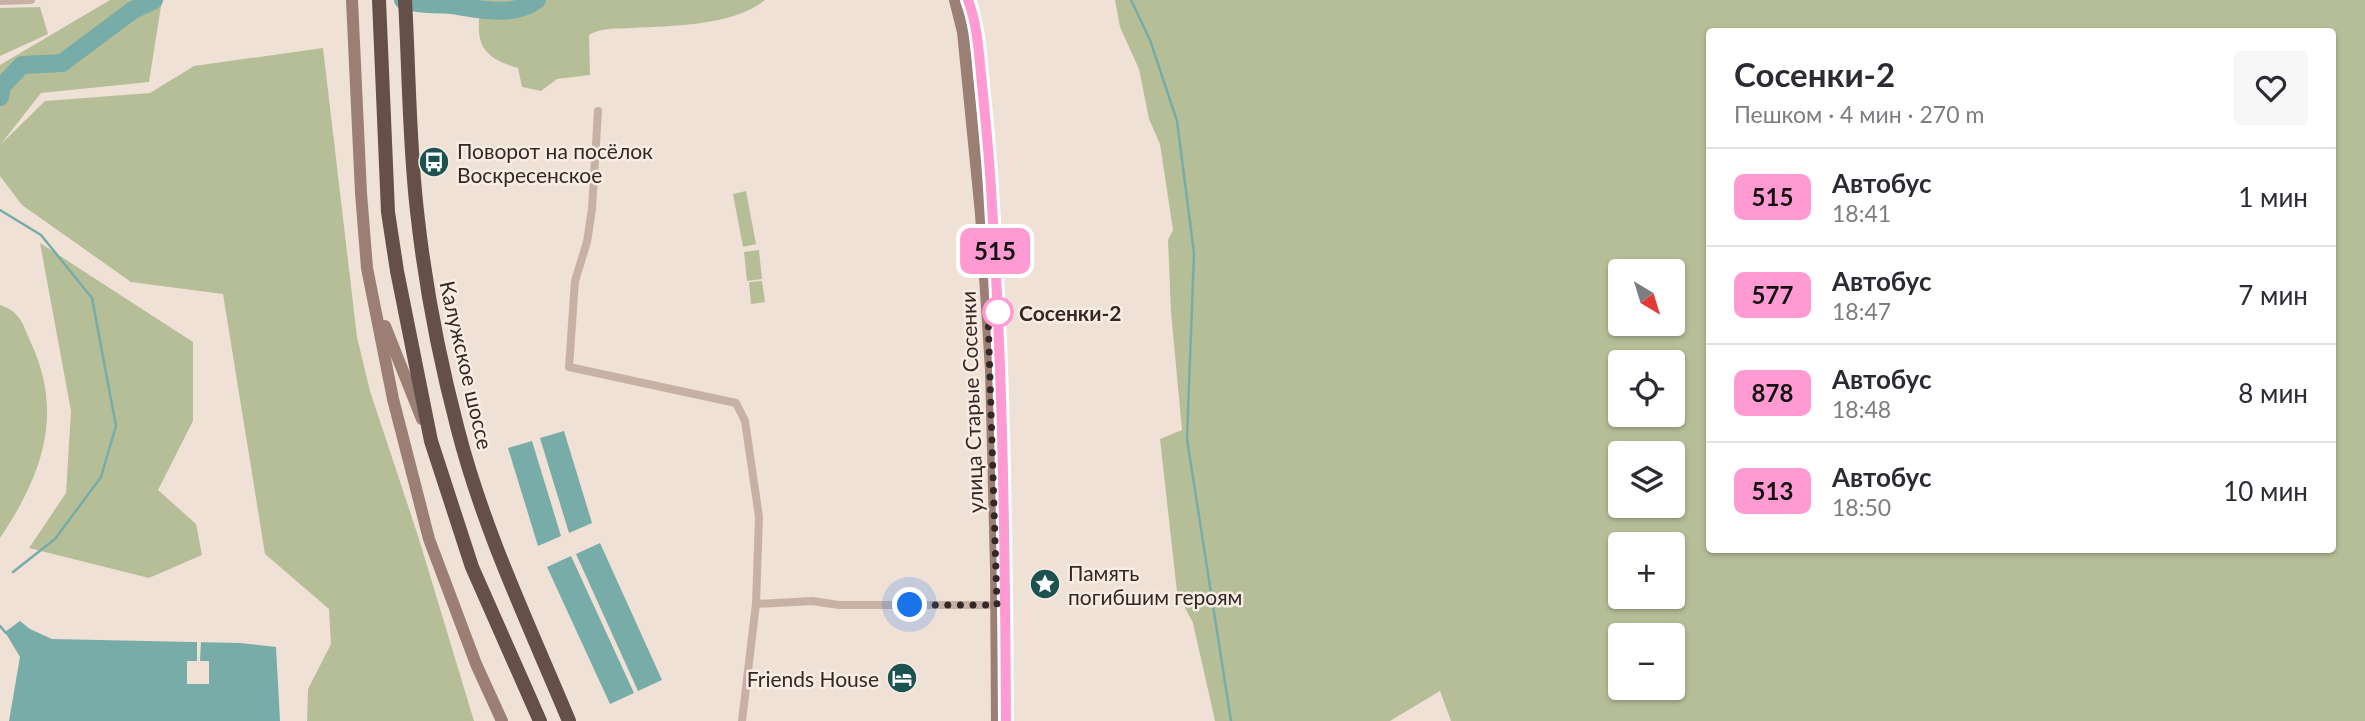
<!DOCTYPE html>
<html lang="ru">
<meta charset="utf-8">
<style>
:root{--surface:#fff;--page:#f7f7f7;--text:#2b2b33;--muted:#7c7c81;--line:#e1e1e2}
body{margin:0;font-family:Lato,sans-serif;background:var(--page);color:var(--text);height:100vh;display:flex;flex-direction:column;font-size:26px;white-space:nowrap}
*{box-sizing:border-box;margin:0}
p{font-size:23px;color:var(--muted)}
.icon{flex:none;width:38px;height:38px;fill:none;stroke:currentColor;stroke-width:2;stroke-linecap:round;stroke-linejoin:round}
.map{position:relative;flex:1;overflow:hidden}
.details{position:absolute;left:1706px;top:28px;width:630px;height:525px;display:flex;flex-direction:column;background:var(--surface);border-radius:7px;box-shadow:0 2px 5px #0004}
.details>*{flex:none}
.badge{padding:0 14px;border-radius:10px;font-size:24px;line-height:46px}
.needle{width:46px;rotate:142deg}
.buttons{position:absolute;left:1608px;top:259px;display:grid;gap:14px}
.buttons a{display:grid;place-items:center;width:77px;height:77px;border-radius:7px;background:var(--surface);box-shadow:0 2px 5px #0004;font-size:35px}
.you{position:absolute;width:35px;height:35px;margin:-18px;border:5px solid #fff;border-radius:50%;background:#1a73e8;box-shadow:0 0 0 10px #1a73e833}
.map>.badge{position:absolute;translate:-50% -50%;box-shadow:0 0 0 4px #fff}
.round{display:grid;place-items:center;flex:none;width:74px;height:74px;border-radius:7px;background:var(--page)}
.overview{display:flex;align-items:center;justify-content:space-between;height:119px;padding:0 28px}
h1{font-size:33px;font-weight:700;line-height:52px}
ul{padding:0;list-style:none}
li{display:flex;align-items:center;gap:21px;height:98px;padding:0 28px;border-top:2px solid var(--line)}
li div{flex:1}
li b{display:block;font-size:26px}
li em{font-style:normal}
li .badge{min-width:77px;font-weight:700;text-align:center}
.map>svg:first-child{display:block}
.green{fill:#b6be98;fill-rule:evenodd}
.water{fill:#77aca8}
.pier{fill:#f0e1d7}
.lines{fill:none;stroke-linecap:round;stroke-linejoin:round}
.stream{stroke:#77aca8;stroke-width:2.5}
.river{stroke:#77aca8;stroke-width:18}
.minor{stroke:#c7b0a4;stroke-width:8}
.secondary{stroke:#9b7f75;stroke-width:12}
.trunk{stroke:#644f49;stroke-width:14}
.line-casing{stroke:#fff;stroke-width:16}
.line{stroke:#ff9ad2;stroke-width:10}
.walk{stroke:#332825;stroke-width:7;stroke-dasharray:0 12.6}
.stop-dot{fill:#fff;stroke:#ff9ad2;stroke-width:3.5}
.labels{text-anchor:middle;dominant-baseline:central;stroke-width:5;stroke-linejoin:round;paint-order:stroke}
.poi-label{font-size:21px;fill:#332825;stroke:#f8ece3;text-anchor:start}
.stop-label{font-size:21px;font-weight:bold;fill:#332825;stroke:#f8ece3;text-anchor:start}
.street-label{font-size:21px;fill:#332825;stroke:#f8ece3}
</style>
<div class="map">
<svg width="2365" height="721" viewBox="0 0 2365 721">
<rect width="100%" height="100%" fill="#f0e1d7"/>
<!-- green -->
<g class="green">
<path d="M110 0H162L149 82 41 93 1 144 45 101 150 93 194 66 323 48 357 337 370 391 419 539 474 721H307L308 689 331 644 329 609 265 554 223 294 131 282 22 205 0 176V65Z"/>
<path d="M481 0H765C734 26 672 26 632 28 617 29 602 27 589 35L590 75 557 79 541 91 522 87 518 68C476 56 476 39 481 0Z"/>
<path d="M1115 0H2365V721H1451L1440 691 1390 721H1215L1193 623 1177 592 1160 439 1182 430 1171 312 1168 240 1173 230 1160 144 1149 119 1139 69 1120 27ZM1710 32H2333V550H1710ZM1620 271H1673V324H1620ZM1620 362H1673V415H1620ZM1620 453H1673V506H1620ZM1620 544H1673V597H1620ZM1620 635H1673V688H1620Z"/>
<path d="M40 7 48 34 0 56V8Z"/>
<path d="M746 191 756 244 743 247 733 194Z"/>
<path d="M40 243 193 342V421L158 490 196 524 202 555 149 578 29 548 66 493 71 411Z"/>
<path d="M759 250 762 279 747 281 744 252Z"/>
<path d="M762 281 765 302 751 304 749 282Z"/>
<path d="M0 305C22 312 23 326 32 345 64 416 41 477 0 538Z"/>
</g>
<!-- water -->
<g class="water">
<path d="M564 431 592 523 569 533 540 438Z"/>
<path d="M532 441 561 536 538 546 508 448Z"/>
<path d="M600 543 662 680 638 691 576 554Z"/>
<path d="M571 556 634 693 610 704 547 567Z"/>
<path d="M20 621 30 629 52 639 240 643 276 647 280 721H9L20 657 5 632Z"/>
</g>
<!-- pier -->
<path class="pier" d="M197 641H201L200 661H209V684H187V661H197Z"/>
<g class="lines">
<!-- stream -->
<g class="stream">
<path d="M1131 0 1150 40 1177 121 1194 253 1187 439 1231 721"/>
<path d="M0 210 41 235 92 298 116 426 101 477 55 539 13 572"/>
<path d="M0 626 6 633"/>
</g>
<!-- river -->
<g class="river">
<path d="M403 0C421 6 434 3 452 5 478 9 514 18 537 0"/>
<path d="M0 97 2 86 22 65 62 63 133 10 154 0"/>
</g>
<!-- minor -->
<g class="minor">
<path d="M0 1 31 0"/>
<path d="M598 111 592 209 587 242 575 281 569 367 736 403 745 421 759 517 756 604 742 721"/>
<path d="M756 604 812 601 839 605H999"/>
</g>
<!-- secondary -->
<g class="secondary">
<path d="M352 0 361 193 367 268 393 399 429 539 476 664 502 721"/>
<path d="M955 0 963 32 981 214 991 370 996 568 997 721"/>
<path d="M968 0C978 26 979 56 982 84 986 124 990 165 992 205 1003 377 1005 549 1006 721"/>
<path d="M385 326 422 419"/>
</g>
<!-- trunk -->
<g class="trunk">
<path d="M379 0 388 212 397 271 431 441 472 567 540 721"/>
<path d="M405 0C409 70 409 142 417 211 425 285 439 358 458 430 484 531 529 625 569 721"/>
</g>
</g>
<g class="lines">
<!-- line casing -->
<g class="line-casing">
<path id="line" d="M968 0C978 26 979 56 982 84 986 124 990 165 992 205 1003 377 1005 549 1006 721"/>
</g>
<!-- line -->
<use href="#line" class="line"/>
<!-- walk -->
<path class="walk" d="M910 605H997L988 314 998 312"/>
</g>
<!-- icons -->
<defs>
<g id="bus-disc" transform="scale(1.575)"><circle r="9.5" fill="#1c5350" stroke="#f8ece3"/><path d="M-5-6H5V4H4V6H2V4H-2V6H-4V4H-5ZM-3.5-4V0h7V-4ZM-3.5 1.2v1.5H-2V1.2ZM2 1.2v1.5H3.5V1.2Z" fill="#fff"/></g>
<g id="sight-disc" transform="scale(1.575)"><circle r="9.5" fill="#1c5350" stroke="#f8ece3"/><path d="M0-6L1.8-2.2L6-1.7L2.9 1.2L3.7 5.4L0 3.3L-3.7 5.4L-2.9 1.2L-6-1.7L-1.8-2.2Z" fill="#fff"/></g>
<g id="hotel-disc" transform="scale(1.575)"><circle r="9.5" fill="#1c5350" stroke="#f8ece3"/><path d="M-6-4.5h1.5V1H6V5H4.5V3h-9V5H-6ZM-4 0a1.8 1.8 0 1 1 3.6 0ZM.5 0V-2.5h3Q6-2.5 6 0Z" fill="#fff"/></g>
</defs>
<g fill-rule="evenodd">
<use href="#bus-disc" x="434" y="162"/>
<use href="#sight-disc" x="1045" y="584"/>
<use href="#hotel-disc" x="902" y="678"/>
</g>
<!-- markers -->
<circle class="stop-dot" cx="998" cy="312" r="14"/>
<g class="labels">
<!-- poi labels -->
<g class="poi-label">
<text x="457" y="150">Поворот на посёлок<tspan x="457" dy="24">Воскресенское</tspan></text>
<text x="1068" y="572">Память<tspan x="1068" dy="24">погибшим героям</tspan></text>
<text x="879" y="678" text-anchor="end">Friends House</text>
</g>
<!-- stop labels -->
<g class="stop-label">
<text x="1019" y="312">Сосенки-2</text>
</g>
<!-- street labels -->
<g class="street-label">
<text transform="translate(467 365) rotate(77)">Калужское шоссе</text>
<text transform="translate(971 402) rotate(-92)">улица Старые Сосенки</text>
</g>
</g>
</svg>
<div class="buttons">
<a><svg class="needle" viewBox="-14 -14 28 28"><path d="M0-13l5 13h-10z" fill="#e53935"/><path d="M0 13l5-13h-10z" fill="#7c7c81"/></svg></a>
<a><svg class="icon" aria-label="locate" viewBox="0 0 24 24"><circle cx="12" cy="12" r="6"/><path d="M12 2v4M12 18v4M2 12h4M18 12h4"/></svg></a>
<a><svg class="icon" aria-label="layers" viewBox="0 0 24 24"><path d="M12 4l9 5-9 5-9-5zM3 14l9 5 9-5"/></svg></a>
<a>+</a>
<a>−</a>
</div>
<div class="you" style="left:910px;top:605px"></div>
<b class="badge" style="left:995px;top:251px;background:#ff9ad2;color:#111">515</b>
<section class="details">
<div class="overview"><div><h1>Сосенки-2</h1><p>Пешком · 4 мин · 270 m</p></div><a class="round"><svg class="icon" aria-label="heart" viewBox="0 0 24 24"><path d="M12 20l-8-8c-3-5 5-10 8-4 3-6 11-1 8 4z"/></svg></a></div>
<ul>
<li><span class="badge" style="background:#ff9ad2;color:#111">515</span><div><b>Автобус</b><p>18:41</p></div><em>1 мин</em></li>
<li><span class="badge" style="background:#ff9ad2;color:#111">577</span><div><b>Автобус</b><p>18:47</p></div><em>7 мин</em></li>
<li><span class="badge" style="background:#ff9ad2;color:#111">878</span><div><b>Автобус</b><p>18:48</p></div><em>8 мин</em></li>
<li><span class="badge" style="background:#ff9ad2;color:#111">513</span><div><b>Автобус</b><p>18:50</p></div><em>10 мин</em></li>
</ul>
</section>
</div>
